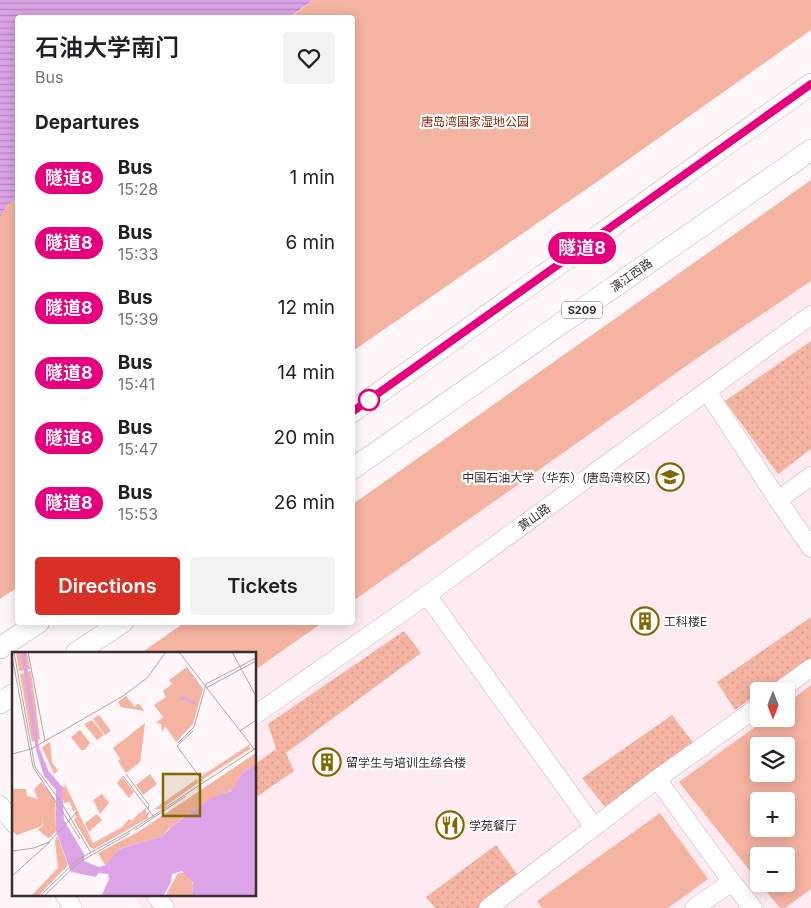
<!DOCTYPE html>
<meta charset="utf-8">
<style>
:root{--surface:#fff;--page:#f2f2f2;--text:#202124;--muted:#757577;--accent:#d93025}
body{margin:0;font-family:Inter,"Noto Sans SC",sans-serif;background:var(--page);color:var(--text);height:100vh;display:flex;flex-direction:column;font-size:19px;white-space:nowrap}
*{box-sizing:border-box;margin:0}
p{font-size:16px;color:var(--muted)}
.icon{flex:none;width:28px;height:28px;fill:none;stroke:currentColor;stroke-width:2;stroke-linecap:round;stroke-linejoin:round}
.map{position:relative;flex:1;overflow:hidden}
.details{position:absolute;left:15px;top:15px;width:340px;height:610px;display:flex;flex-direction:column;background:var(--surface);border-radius:5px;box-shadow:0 2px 12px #0003}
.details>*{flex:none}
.badge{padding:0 10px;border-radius:16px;font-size:18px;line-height:32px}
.needle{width:32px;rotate:180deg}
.fabs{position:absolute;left:750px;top:682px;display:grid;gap:10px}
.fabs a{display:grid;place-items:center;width:45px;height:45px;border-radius:5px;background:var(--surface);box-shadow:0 2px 12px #0003;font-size:25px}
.map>.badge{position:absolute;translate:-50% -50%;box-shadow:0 0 0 2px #fff}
h2{padding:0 20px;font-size:19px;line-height:45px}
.round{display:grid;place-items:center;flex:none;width:52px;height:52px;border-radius:5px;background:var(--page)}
.overview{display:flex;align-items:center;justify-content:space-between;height:85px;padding:0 20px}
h1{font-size:24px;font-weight:600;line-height:38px}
.button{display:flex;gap:10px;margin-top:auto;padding:10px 20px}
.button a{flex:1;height:58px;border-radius:5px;background:var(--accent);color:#fff;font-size:20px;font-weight:600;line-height:58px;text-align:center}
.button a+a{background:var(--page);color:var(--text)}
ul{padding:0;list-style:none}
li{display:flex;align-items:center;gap:15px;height:65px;padding:0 20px}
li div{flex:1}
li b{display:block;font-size:19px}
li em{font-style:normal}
li .badge{min-width:55px;font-weight:700;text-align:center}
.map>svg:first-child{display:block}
.built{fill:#feebf1;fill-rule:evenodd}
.green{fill:#f5b3a2;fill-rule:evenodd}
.garden{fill:url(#garden-dots)}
.water{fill:url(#water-rules)}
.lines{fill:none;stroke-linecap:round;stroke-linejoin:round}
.minor-casing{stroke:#d1adb8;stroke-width:19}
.major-casing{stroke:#d1adb8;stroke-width:22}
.minor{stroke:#fff;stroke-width:18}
.major{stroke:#fff;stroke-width:21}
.line-casing{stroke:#fff;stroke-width:11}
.line{stroke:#e6007e;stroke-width:8}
.stop-dot{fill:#fff;stroke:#e6007e;stroke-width:2.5}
.labels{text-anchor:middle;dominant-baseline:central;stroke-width:4.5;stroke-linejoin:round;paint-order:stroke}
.shield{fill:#fff;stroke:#756b6e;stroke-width:1}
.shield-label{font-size:11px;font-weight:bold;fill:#3a2c30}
.park-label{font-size:12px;fill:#8c280c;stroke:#fff}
.street-label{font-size:12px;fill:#3a2c30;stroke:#fff}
.poi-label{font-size:12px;fill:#3a2c30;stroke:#fff;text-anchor:start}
.inset-river{fill:none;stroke:#dca4e7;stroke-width:2.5}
.inset-road{fill:none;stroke:#b0a5a8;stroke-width:1}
.view{fill:#826700;fill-opacity:0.15;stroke:#826700;stroke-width:2.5}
.inset-edge{fill:none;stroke:#3a2c30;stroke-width:2.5}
</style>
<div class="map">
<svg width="811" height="908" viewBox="0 0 811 908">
<defs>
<pattern id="garden-dots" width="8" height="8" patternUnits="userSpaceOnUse" patternTransform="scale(1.25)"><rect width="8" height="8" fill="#f5b3a2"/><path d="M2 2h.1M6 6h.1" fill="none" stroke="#d39a8c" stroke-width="1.8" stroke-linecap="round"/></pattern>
<pattern id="water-rules" width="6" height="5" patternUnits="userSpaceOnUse" patternTransform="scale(1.25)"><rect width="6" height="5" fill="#dca4e7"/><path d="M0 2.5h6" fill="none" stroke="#b386bc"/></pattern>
</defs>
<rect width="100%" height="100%" fill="#fef6f8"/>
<!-- built -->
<path class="built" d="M811 281V908H142L133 894H255V670L322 623 352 622 353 601 706 352ZM759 691H786V719H759ZM759 746H786V774H759ZM759 801H786V829H759ZM759 856H786V884H759Z"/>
<!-- green -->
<g class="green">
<path d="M313 0H811V30L591 186 353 351 352 18H290Z"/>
<path d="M811 180V281L706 352 353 601V504Z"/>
<path d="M17 199 18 587 0 599V218L8 204Z"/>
<path d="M184 623V622L322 623 255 670V653H141Z"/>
<path d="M811 685V889L785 908H780L760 884H786V856H759V882L679 782 766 719H786V704ZM786 746V774H759V746ZM786 801V829H759V801Z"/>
<path d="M660 813 708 879 668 908H542L537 901Z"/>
</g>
<!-- garden -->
<g class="garden">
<path d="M811 341V449L778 474 725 401Z"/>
<path d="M811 617V658L762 691H759V693L735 710 717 682Z"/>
<path d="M404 631 421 653 286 753 294 771 255 798V764L276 749 268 724Z"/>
<path d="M672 715 695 745 606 808 582 778Z"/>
<path d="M496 845 519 877 478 908H435L426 897Z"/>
</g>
<!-- water -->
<path class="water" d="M0 0H313L290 17 18 18 17 199 8 204 0 218Z"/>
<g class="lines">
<!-- minor casing -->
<g class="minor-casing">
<g id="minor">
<path d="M707 391 778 500"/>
<path d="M811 476 778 500 811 548"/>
<path d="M427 595 594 827"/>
<path d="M779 691 811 668"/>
<path d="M255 715 427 595 811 315"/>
<path d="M657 779 732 882 753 908"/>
<path d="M0 805 14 824"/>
<path d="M64 894 73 908"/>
<path d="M155 894 165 908"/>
<path d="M488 908 657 779 759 706"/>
<path d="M694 908 732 882"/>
</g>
</g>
<!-- major casing -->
<g class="major-casing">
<g id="major">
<path d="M352 412 811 84"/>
<path d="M352 469 811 150"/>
<path d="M0 648 39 622"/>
<path d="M76 653 123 622"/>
<path d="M0 703 14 694"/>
</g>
</g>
<!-- minor -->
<use href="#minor" class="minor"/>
<!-- major -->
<use href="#major" class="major"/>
</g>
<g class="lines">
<!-- line casing -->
<g class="line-casing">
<path id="line" d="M352 412 811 84"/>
</g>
<!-- line -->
<use href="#line" class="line"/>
</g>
<!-- icons -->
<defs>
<g id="university-ring" transform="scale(1.4375)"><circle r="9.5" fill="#fff" stroke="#826700" stroke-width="1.5"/><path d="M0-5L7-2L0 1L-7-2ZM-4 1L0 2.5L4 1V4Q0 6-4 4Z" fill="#826700"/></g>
<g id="building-ring" transform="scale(1.4375)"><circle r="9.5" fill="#fff" stroke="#826700" stroke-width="1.5"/><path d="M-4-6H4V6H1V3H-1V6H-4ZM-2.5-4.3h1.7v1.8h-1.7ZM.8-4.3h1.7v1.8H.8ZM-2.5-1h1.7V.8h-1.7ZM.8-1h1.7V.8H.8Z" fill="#826700"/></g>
<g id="restaurant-ring" transform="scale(1.4375)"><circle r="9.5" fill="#fff" stroke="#826700" stroke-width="1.5"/><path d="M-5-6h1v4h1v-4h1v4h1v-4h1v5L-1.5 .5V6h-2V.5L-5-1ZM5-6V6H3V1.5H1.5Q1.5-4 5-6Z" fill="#826700"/></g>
</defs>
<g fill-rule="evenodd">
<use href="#university-ring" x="670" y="477"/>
<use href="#building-ring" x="645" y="621"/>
<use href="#building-ring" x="327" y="762"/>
<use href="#restaurant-ring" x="450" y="825"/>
</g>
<!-- markers -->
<circle class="stop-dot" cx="369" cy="400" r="10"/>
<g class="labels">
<!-- shield labels -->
<rect class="shield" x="562" y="301.5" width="40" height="17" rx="4"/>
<g class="shield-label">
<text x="582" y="310">S209</text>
</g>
<!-- park labels -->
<g class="park-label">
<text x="475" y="121">唐岛湾国家湿地公园</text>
</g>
<!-- street labels -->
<g class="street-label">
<text transform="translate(631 275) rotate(-35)">漓江西路</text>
<text transform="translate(534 517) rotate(-36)">黄山路</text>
</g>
<!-- poi labels -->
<g class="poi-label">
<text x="651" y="477" text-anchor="end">中国石油大学（华东）(唐岛湾校区)</text>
<text x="664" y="621">工科楼E</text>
<text x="346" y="762">留学生与培训生综合楼</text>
<text x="469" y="825">学苑餐厅</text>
</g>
</g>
<!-- overview -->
<g transform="translate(12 652)">
<rect width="244" height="244" fill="#fef6f8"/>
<path d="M87 63 99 79 93 83 81 67ZM80 68 92 83 85 88 72 72ZM133 71 128 110 114 121 106 109 110 106 101 96ZM68 78 78 91 73 98H69L59 85ZM38 90 40 110 46 119 42 122 30 95ZM237 93 238 97 191 127 188 125ZM244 101V112L231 120 220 138 192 151 156 177 151 184 107 197 99 210 93 213 86 201 126 180ZM138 122 145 132 131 143 124 133ZM185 127 186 131 149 157H142ZM90 142 97 151 88 162 81 148ZM137 160 136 166 82 197 78 195 62 168 64 165 81 193ZM85 162 90 168 77 180 73 171ZM45 183 56 213 27 243H20L46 216 43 189Z" fill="#f5b3a2"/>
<path d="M4 0H15L18 17 7 19ZM175 15 191 37 181 72 164 90 156 78 153 75 150 80 149 72 144 71 151 65 142 53 154 45 151 39 160 32 157 28ZM19 19 28 87 20 90 8 22ZM114 44 123 55 125 52 129 53 132 59 109 55 106 50ZM130 77 132 79 128 110 116 119 101 96 107 92 117 97 120 82 123 80 128 86 124 79ZM110 125 122 140 117 146 105 131ZM29 130 43 147 44 179 37 186 31 182 26 177 31 174 30 164V174L5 183 0 179V137H14L15 144 26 147 22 138ZM52 130 81 191 110 175 117 167 120 169 128 160 131 163 129 160 134 156V161L137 160 81 193 63 163 64 158 61 159 58 150 52 151 47 133 53 135ZM166 221H174L177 224 181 233 180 243H154Z" fill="#f5b3a2"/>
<path d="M9 0H13L27 95 36 118 50 135 52 168 72 202V209L87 215 94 213 107 197 151 184 159 175 199 146 219 139 231 120 244 112V243H180L181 231 170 219 160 222 159 230 152 243H90L97 227 96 222 86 221 84 225 59 220 44 179V138L32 124 24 98Z" fill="#dca4e7"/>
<path class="inset-river" d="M168 47 172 46 183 52"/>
<path class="inset-road" d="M2 0 23 115 49 150 79 201M16 0 33 89M167 0 243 98M220 0 244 44M0 4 21 115 68 187M194 36 244 9M228 79 244 68M166 91 182 75 194 32 244 6M165 94 192 131M165 94 181 79M0 102 19 97 111 44 135 26 154 0M114 122 137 153 136 157M111 124 142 165M123 178 174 144M0 199 22 196 37 190 65 160M0 224 38 190M29 243 65 208 118 179 244 96M33 243 66 211 118 181"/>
<path class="view" d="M151 122H188V164H151Z"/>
<rect width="244" height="244" class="inset-edge"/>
</g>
</svg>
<div class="fabs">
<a><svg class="needle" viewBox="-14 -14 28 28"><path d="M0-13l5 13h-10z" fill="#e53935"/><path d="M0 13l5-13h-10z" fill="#757577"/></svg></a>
<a><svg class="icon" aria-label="layers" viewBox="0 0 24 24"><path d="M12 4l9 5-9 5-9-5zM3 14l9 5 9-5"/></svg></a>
<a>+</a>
<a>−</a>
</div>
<b class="badge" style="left:582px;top:248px;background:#e6007e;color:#fff">隧道8</b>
<section class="details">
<div class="overview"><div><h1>石油大学南门</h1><p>Bus</p></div><a class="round"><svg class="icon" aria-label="heart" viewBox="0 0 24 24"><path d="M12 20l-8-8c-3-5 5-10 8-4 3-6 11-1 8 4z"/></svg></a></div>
<h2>Departures</h2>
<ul>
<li><span class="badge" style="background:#e6007e;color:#fff">隧道8</span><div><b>Bus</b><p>15:28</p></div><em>1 min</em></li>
<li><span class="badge" style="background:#e6007e;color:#fff">隧道8</span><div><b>Bus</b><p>15:33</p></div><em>6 min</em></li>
<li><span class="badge" style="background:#e6007e;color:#fff">隧道8</span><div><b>Bus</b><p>15:39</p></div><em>12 min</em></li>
<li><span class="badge" style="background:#e6007e;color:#fff">隧道8</span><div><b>Bus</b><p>15:41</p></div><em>14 min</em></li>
<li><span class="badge" style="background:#e6007e;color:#fff">隧道8</span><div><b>Bus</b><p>15:47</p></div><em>20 min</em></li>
<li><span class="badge" style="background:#e6007e;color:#fff">隧道8</span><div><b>Bus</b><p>15:53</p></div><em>26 min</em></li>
</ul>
<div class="button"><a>Directions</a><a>Tickets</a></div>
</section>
</div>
